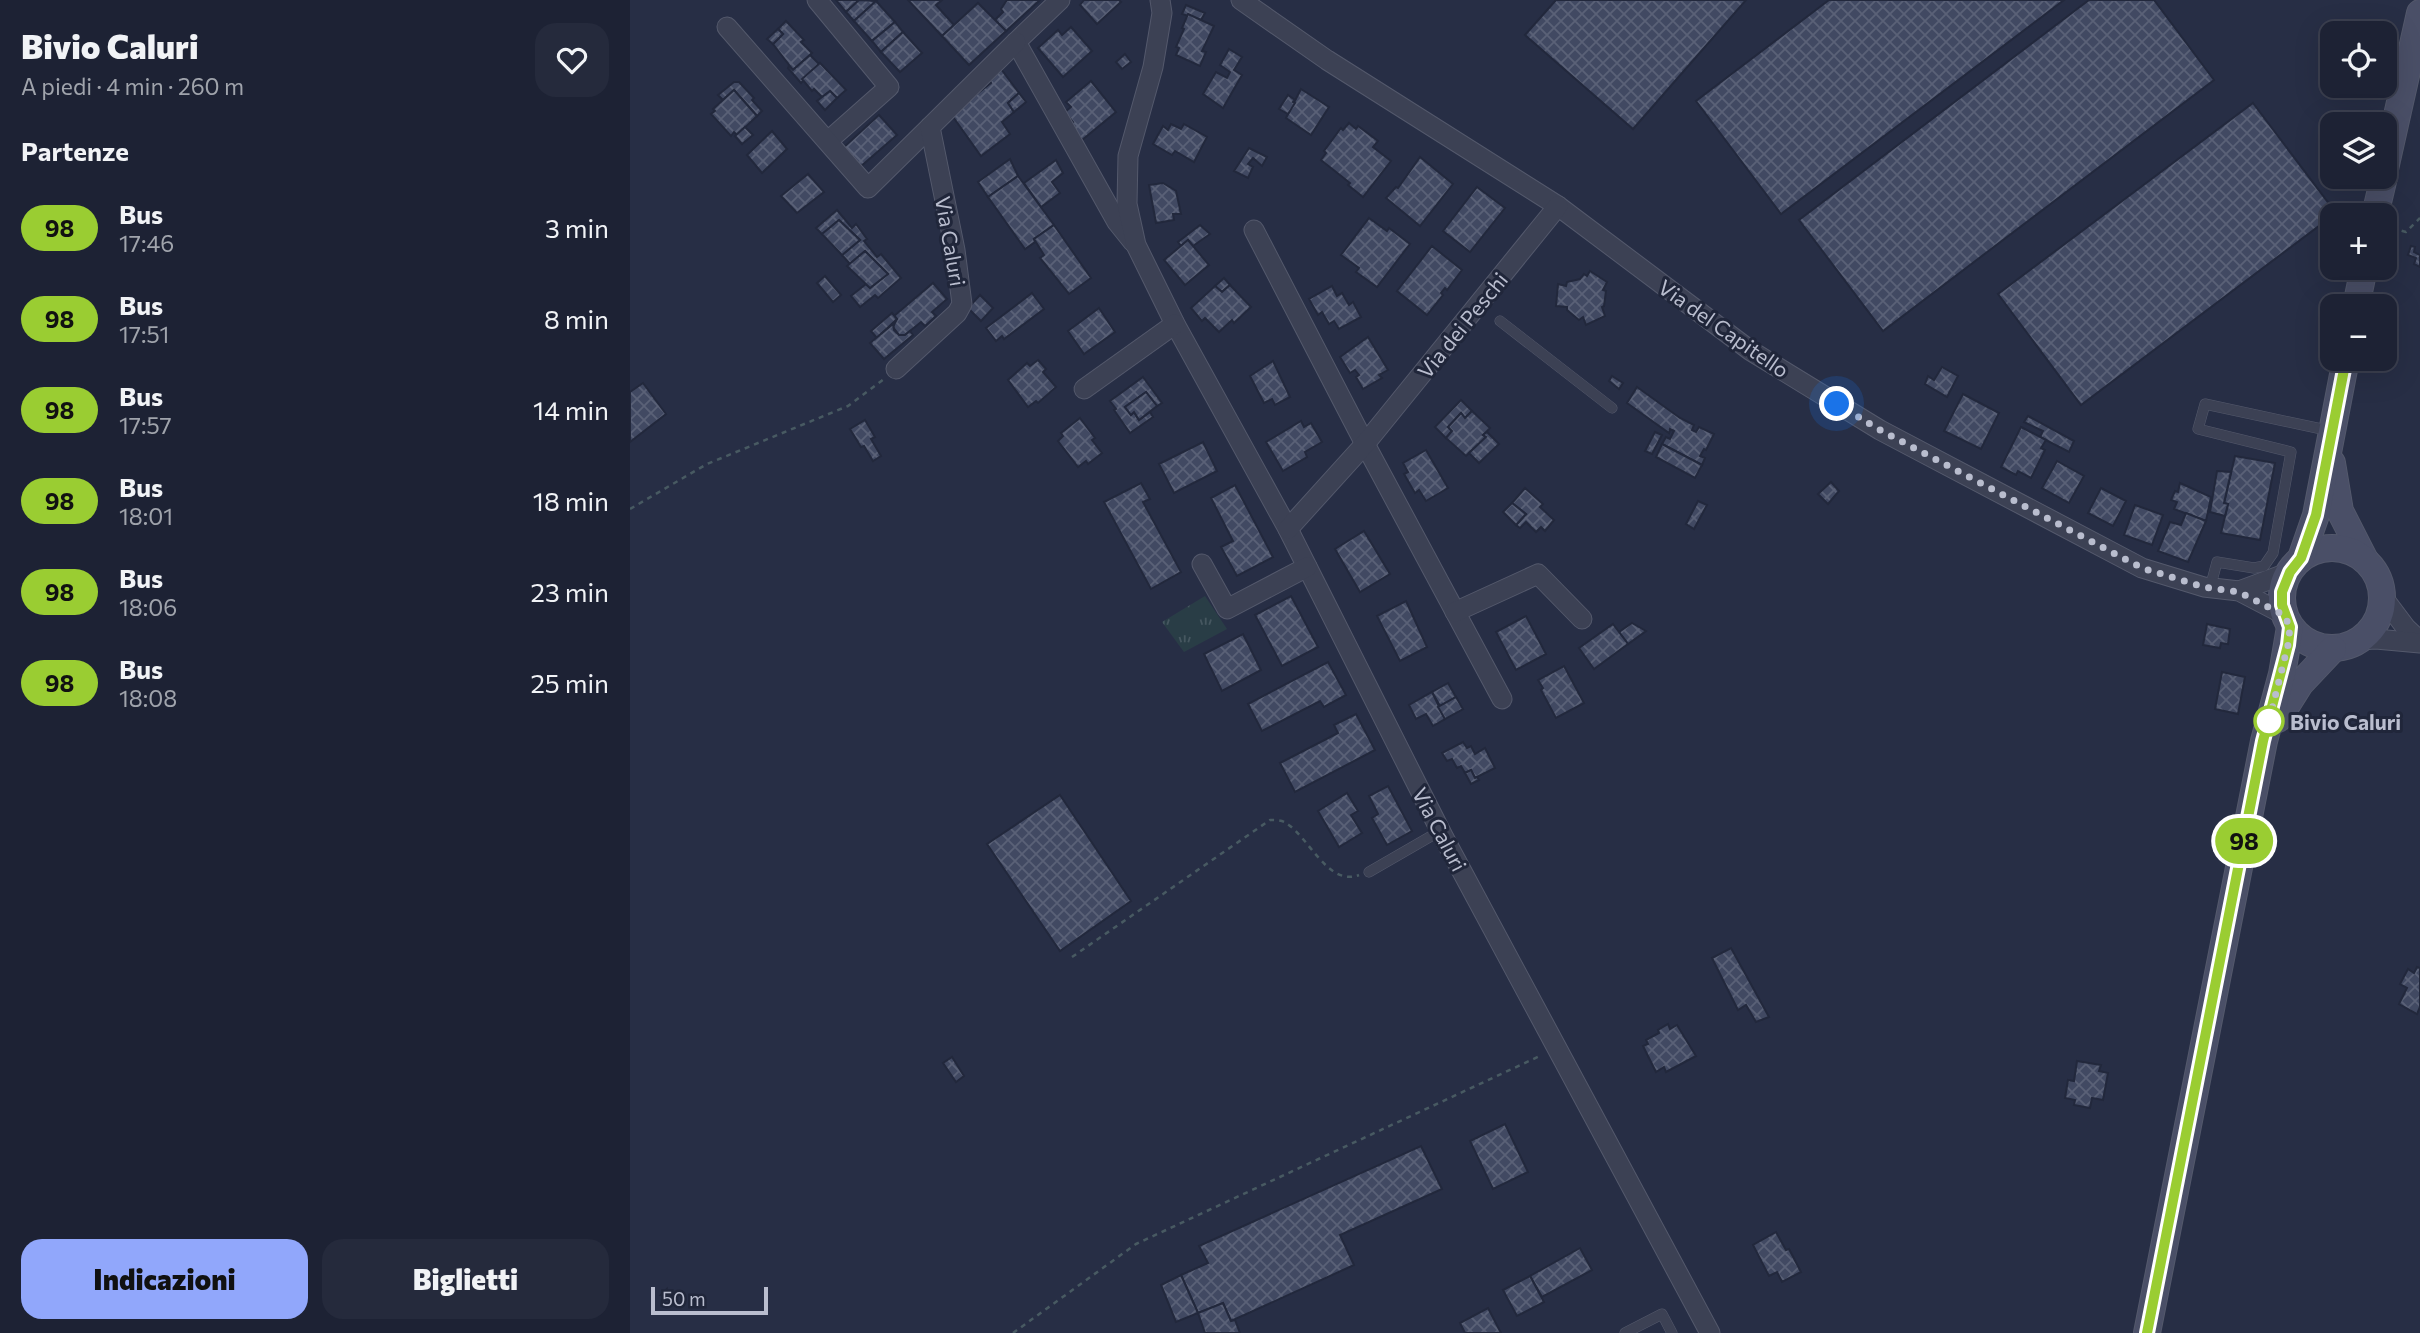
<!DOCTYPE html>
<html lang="it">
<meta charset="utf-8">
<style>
:root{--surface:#1d2234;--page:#252a3c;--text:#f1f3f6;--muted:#a0a4ac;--line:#3b3f4f;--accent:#91a7fb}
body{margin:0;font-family:Commissioner,sans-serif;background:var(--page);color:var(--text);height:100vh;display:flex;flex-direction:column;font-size:26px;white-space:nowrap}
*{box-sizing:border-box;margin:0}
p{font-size:23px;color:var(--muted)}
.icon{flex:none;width:38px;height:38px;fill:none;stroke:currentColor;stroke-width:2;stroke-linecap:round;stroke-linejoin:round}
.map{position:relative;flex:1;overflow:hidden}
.panel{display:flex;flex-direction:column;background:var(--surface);width:630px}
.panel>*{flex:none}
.badge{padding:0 14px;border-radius:23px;font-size:24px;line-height:46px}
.fabs{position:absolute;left:1690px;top:21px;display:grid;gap:14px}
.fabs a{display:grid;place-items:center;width:77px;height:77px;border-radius:14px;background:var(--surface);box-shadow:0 7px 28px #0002,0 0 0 2px var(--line);font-size:35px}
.scale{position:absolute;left:21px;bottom:18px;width:117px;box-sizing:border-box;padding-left:7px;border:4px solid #b9bdce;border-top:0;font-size:19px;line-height:24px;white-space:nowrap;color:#b9bdce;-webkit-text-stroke:5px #20263a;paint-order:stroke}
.you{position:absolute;width:35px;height:35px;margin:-18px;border:5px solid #fff;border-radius:50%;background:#1a73e8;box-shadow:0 0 0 10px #1a73e833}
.map>.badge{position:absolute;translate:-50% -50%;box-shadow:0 0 0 4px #fff}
h2{padding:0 21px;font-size:26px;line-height:63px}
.round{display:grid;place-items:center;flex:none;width:74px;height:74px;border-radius:21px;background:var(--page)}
.headline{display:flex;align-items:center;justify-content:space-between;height:119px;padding:0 21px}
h1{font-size:33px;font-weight:800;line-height:52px}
.primary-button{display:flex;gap:14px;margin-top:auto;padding:14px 21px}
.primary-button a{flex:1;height:80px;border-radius:21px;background:var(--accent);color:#111;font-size:28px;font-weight:800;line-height:80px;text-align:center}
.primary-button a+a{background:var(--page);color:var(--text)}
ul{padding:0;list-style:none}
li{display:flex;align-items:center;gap:21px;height:91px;padding:0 21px}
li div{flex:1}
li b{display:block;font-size:26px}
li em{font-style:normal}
li .badge{min-width:77px;font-weight:700;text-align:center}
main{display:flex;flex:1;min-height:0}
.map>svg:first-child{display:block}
.park{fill:url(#park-tufts)}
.building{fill:url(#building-cross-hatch);stroke:#22283c;stroke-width:2}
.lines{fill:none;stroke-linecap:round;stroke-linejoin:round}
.lane-casing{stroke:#54596c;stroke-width:11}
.street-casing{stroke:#54596c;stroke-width:21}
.secondary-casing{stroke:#54596c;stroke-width:28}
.path{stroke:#485a62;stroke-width:2.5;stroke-dasharray:5 5;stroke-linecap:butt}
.lane{stroke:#3c4154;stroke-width:10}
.street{stroke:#3c4154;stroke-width:19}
.secondary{stroke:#4a4f67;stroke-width:26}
.line-casing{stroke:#fff;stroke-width:16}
.line{stroke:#9acd32;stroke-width:10}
.walk{stroke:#b9bdce;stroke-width:7;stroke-dasharray:0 12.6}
.stop-dot{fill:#fff;stroke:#9acd32;stroke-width:3.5}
.labels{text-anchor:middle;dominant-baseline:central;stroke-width:6;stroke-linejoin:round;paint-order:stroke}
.street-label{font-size:21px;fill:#b9bdce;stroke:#20263a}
.stop-label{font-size:21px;font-weight:bold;fill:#b9bdce;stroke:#20263a;text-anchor:start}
</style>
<main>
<section class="panel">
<div class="headline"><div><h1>Bivio Caluri</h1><p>A piedi · 4 min · 260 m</p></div><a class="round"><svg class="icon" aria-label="heart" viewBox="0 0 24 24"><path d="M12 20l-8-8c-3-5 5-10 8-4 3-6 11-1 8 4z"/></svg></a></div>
<h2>Partenze</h2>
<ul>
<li><span class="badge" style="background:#9acd32;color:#111">98</span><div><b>Bus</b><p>17:46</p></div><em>3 min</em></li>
<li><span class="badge" style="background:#9acd32;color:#111">98</span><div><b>Bus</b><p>17:51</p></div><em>8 min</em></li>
<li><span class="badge" style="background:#9acd32;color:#111">98</span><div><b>Bus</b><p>17:57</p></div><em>14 min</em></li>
<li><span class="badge" style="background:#9acd32;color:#111">98</span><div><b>Bus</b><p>18:01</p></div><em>18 min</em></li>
<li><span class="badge" style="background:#9acd32;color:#111">98</span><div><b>Bus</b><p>18:06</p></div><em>23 min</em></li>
<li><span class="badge" style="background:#9acd32;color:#111">98</span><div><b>Bus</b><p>18:08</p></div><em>25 min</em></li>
</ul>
<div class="primary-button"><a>Indicazioni</a><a>Biglietti</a></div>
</section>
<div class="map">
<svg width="1790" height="1333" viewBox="0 0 1790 1333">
<defs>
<pattern id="park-tufts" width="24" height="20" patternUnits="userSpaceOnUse" patternTransform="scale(1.75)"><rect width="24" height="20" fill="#293d46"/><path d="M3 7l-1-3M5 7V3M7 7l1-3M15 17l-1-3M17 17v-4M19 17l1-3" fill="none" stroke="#465760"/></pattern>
<pattern id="building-cross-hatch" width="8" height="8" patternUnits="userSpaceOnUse" patternTransform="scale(1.75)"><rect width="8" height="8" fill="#414962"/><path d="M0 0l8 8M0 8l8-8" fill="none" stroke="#5a6177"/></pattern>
</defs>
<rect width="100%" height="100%" fill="#272e45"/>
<!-- park -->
<path class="park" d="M575 596 597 629 554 652 532 622Z"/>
<!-- building -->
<g class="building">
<path d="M206 0H229L216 12Z"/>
<path d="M229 0 246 1 224 21 216 12Z"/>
<path d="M278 0H312L306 5 324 25 312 36Z"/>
<path d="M377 0H410L376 31 365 20 373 12 371 9Z"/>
<path d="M454 0H489L491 2 467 24 450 5Z"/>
<path d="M926 0H1116L1003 129 895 35Z"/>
<path d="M1199 0H1434L1151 214 1066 101Z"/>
<path d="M1459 0H1524L1584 80 1253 331 1169 220Z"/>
<path d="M246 1 265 22 242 41 224 21Z"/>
<path d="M348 3 376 31 339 65 312 36Z"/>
<path d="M556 5 575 13 571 20 552 14Z"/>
<path d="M558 14 584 26 572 51 576 52 570 66 546 55 549 48 546 47 554 29 552 28Z"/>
<path d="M156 21 174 40 171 42 182 53 163 70 143 44 153 34 148 29Z"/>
<path d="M265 22 273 32 251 52 242 41Z"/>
<path d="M441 27 462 51 433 77 408 48 428 30 432 35Z"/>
<path d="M148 29 153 34 143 44 137 39Z"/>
<path d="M273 32 292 53 270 72 251 52Z"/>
<path d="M599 49 612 57 604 70 612 75 593 108 573 94 586 72 597 78 600 72 590 65Z"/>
<path d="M495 54 501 62 492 69 486 62Z"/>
<path d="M180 55 189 64 171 83 158 68 159 66 163 70Z"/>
<path d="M190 63 216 90 207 98 200 91 192 97 184 89 182 91 172 79Z"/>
<path d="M371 69 389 93 378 103 384 112 372 122 380 134 351 156 321 114 361 83 360 81Z"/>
<path d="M461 81 486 112 452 140 440 124 443 122 435 112 441 107 436 102Z"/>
<path d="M104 82H109L124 98 122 100 132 111 127 116 104 90 93 100 88 95Z"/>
<path d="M671 89 699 107 681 135 656 118Z"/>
<path d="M104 90 127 116 107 135 104 132 101 136 81 114 85 111 83 109Z"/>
<path d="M200 91 207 98 195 110 187 101Z"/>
<path d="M389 93 396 102 384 112 378 103Z"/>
<path d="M658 95 665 100 663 102 665 103 658 114 649 109Z"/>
<path d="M1623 103 1706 213 1451 405 1368 294Z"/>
<path d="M249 115 267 135 230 167 213 148Z"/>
<path d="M719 123 726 129 728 126 748 141 743 147 761 161 733 197 718 185 720 183 691 160 696 153 694 151 711 128 713 130Z"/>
<path d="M541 124 551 129 554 124 577 137 564 162 545 151 542 155 523 144 533 126 538 130Z"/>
<path d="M115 127 123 135 112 144 105 136Z"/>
<path d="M142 131 157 149 132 173 117 155Z"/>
<path d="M619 148 637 157 632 166 623 158 618 164 623 167 618 178 604 171Z"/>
<path d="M790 157 823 184 790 226 756 198 766 187 768 188Z"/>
<path d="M380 159 388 176 358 197 348 182Z"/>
<path d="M426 160 433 173 422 182 430 193 411 207 394 183Z"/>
<path d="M178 174 194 192 167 213 151 196Z"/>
<path d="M388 176 424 225 404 239 405 242 395 249 358 197Z"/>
<path d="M533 183 546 191 551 214H543L544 220 526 223 519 185Z"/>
<path d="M847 187 875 208 840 252 813 231Z"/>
<path d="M207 210 222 228 226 224 237 239 234 241 247 257 251 254 271 278 248 298 245 295 230 307 221 296 236 284 240 288 258 274 235 251 220 264 212 255 230 240 209 220 192 234 186 228Z"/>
<path d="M739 218 757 231 759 228 780 244 747 287 726 272 729 268 711 255Z"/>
<path d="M209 220 230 240 212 255 192 234Z"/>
<path d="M424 225 461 278 439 294 410 258 414 255 404 239Z"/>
<path d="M570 225 580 234 563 246 558 240 551 246 548 242Z"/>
<path d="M558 240 579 265 555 285 534 260Z"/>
<path d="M802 246 832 270 817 290 815 288 811 293 813 295 797 315 767 291Z"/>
<path d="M1781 246 1785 247 1784 252 1790 255V267L1784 264 1786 258 1778 255Z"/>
<path d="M235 251 258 274 240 288 217 266Z"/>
<path d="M960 271 977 282 973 290 976 291 974 306 972 307 975 316 956 325 953 317 949 320 937 310V307L926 306 928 284 936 286 937 282 950 279 954 274 957 276Z"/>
<path d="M195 276 211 295 203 302 187 283Z"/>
<path d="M594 278 600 285 592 292 585 286Z"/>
<path d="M303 283 317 299 302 312 306 316 295 326 291 322 275 335H269L263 327 267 319 264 316Z"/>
<path d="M600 285 621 307 604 323 602 320 589 332 575 318 572 321 561 308 585 286 592 292Z"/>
<path d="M702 286 707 296 712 293 719 305 723 302 731 317 709 329 704 321 699 324 692 312 688 315 679 299Z"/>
<path d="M402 293 414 309 374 339 372 336 366 341 356 328Z"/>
<path d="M350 295 363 308 351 321 338 308Z"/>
<path d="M469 308 485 332 454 354 438 331Z"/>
<path d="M262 313 267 319 247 338 241 331Z"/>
<path d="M263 324 264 330 269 335H275L280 331 283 335 254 359 240 343Z"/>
<path d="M738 337 758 370 749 375 752 378 733 389 726 377 729 375 725 370 720 373 710 357Z"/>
<path d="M408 360 416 369 413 372 426 387 408 403 406 401 398 407 378 380 397 363 400 366Z"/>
<path d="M643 361 660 397 645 405 642 399 634 403 620 376Z"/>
<path d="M1312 367 1328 376 1317 397 1295 384 1298 376 1304 380Z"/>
<path d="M982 376 993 383 989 389 979 381Z"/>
<path d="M513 377 532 403 527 406 516 392 495 407 501 415 504 412 509 420 520 412 523 417 500 433 484 410 486 409 480 401Z"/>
<path d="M13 383 36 414 0 442V392Z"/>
<path d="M1007 387 1050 418 1064 425 1062 430 1066 432 1069 427 1084 434 1076 450 1074 449 1070 456 1075 458 1072 465 1032 444 1036 437 1040 439 1044 431 1040 429 1039 433 997 403Z"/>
<path d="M516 392 527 406 509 420 504 412 501 415 495 407Z"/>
<path d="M1333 394 1369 413 1351 449 1314 431Z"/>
<path d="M831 400 842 411 835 418 831 413 818 427 822 431 816 438 805 427Z"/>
<path d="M842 411 860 428 853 435 856 437 836 456 816 438 822 431 818 427 831 413 835 418Z"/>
<path d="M1398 416 1444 441 1439 452 1410 437 1413 431 1394 422Z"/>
<path d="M450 418 465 438 462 440 472 453 458 464 456 461 448 467 428 441 433 436 431 433Z"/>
<path d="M235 420 245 437 241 439 251 456 243 461 234 446 231 447 220 429Z"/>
<path d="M671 421 674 427 681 423 692 442 675 452 677 457 653 471 636 442Z"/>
<path d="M1391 427 1416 440 1411 448 1415 450 1401 478 1388 471 1386 475 1371 467Z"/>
<path d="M857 432 869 444 849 463 839 453 856 437 853 435Z"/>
<path d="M1025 432 1032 435 1022 454 1015 451Z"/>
<path d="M573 442 587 471 544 493 529 464Z"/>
<path d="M1032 444 1072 465 1065 478 1026 457Z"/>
<path d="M796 450 818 488 796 501 789 490 785 493 774 474 778 472 773 463Z"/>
<path d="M1605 456 1645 463 1630 540 1591 533 1598 504 1594 503Z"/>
<path d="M1427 461 1454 476 1439 503 1412 488Z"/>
<path d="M1587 471 1601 472 1594 503 1598 504 1595 516 1580 512Z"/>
<path d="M1201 482 1209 491 1198 504 1188 494Z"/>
<path d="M511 483 520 499 513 502 551 572 521 589 474 502Z"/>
<path d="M1550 483 1581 497 1576 521 1544 509 1547 502 1541 500 1545 491 1548 492Z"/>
<path d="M605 485 643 557 607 576 591 547 603 541 581 498Z"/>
<path d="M895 488 913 504 910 507 924 520 915 531 911 527 906 532 896 522 890 528 886 525 896 514 882 503Z"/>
<path d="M1471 488 1496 501 1483 526 1458 513Z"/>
<path d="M1068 501 1077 505 1064 529 1056 524Z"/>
<path d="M882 503 896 514 886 525 873 512Z"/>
<path d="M1505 505 1533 515 1522 545 1494 535Z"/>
<path d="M1556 513 1576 521 1558 562 1528 551 1540 522 1551 525Z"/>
<path d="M734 531 760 574 730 592 705 549Z"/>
<path d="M661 596 688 647 652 666 625 615Z"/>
<path d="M776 601 797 647 770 661 747 616Z"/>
<path d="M896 616 916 654 886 670 866 632Z"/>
<path d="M1002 623 1016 631 998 644 989 632Z"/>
<path d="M983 624 998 644 964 669 949 648Z"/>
<path d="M1577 624 1600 629 1598 644 1591 643 1590 648 1573 645Z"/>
<path d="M613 634 631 670 592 691 574 654Z"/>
<path d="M698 662 716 695 694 707 690 701 632 731 618 704Z"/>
<path d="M934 666 954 703 926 718 911 690 913 688 908 680Z"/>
<path d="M1592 672 1615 677 1608 714 1585 709Z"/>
<path d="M818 683 826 697 810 706 802 692Z"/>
<path d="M802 692 815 719 803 726 796 714 786 719 779 705Z"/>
<path d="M826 697 833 709 815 719 808 707Z"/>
<path d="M726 714 745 750 665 792 650 763 708 733 704 725Z"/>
<path d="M833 742 837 748 841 746 845 754 855 748 865 768 845 778 841 770 835 773 831 766 827 768 822 759 817 761 812 753Z"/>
<path d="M841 770 845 778 847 777 849 780 841 784 835 773Z"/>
<path d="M758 786 782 831 757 845 742 818 748 814 739 796Z"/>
<path d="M717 793 728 811 721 815 732 833 709 847 688 811Z"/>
<path d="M430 795 501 901 430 951 357 844Z"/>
<path d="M1101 948 1139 1017 1126 1022 1116 1005 1108 1010 1082 958Z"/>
<path d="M1787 967 1790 968V1007L1787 1014 1769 1004 1777 988 1770 984 1778 969 1784 973Z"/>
<path d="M1038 1024 1040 1029 1047 1025 1066 1056 1036 1072 1034 1067 1026 1072 1013 1046 1018 1044 1016 1040 1029 1033 1028 1030Z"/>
<path d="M322 1057 334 1076 326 1082 313 1063Z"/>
<path d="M1447 1061 1471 1065 1469 1071 1478 1073 1473 1100 1462 1098 1460 1108 1444 1105 1445 1100 1435 1098 1438 1080 1444 1081Z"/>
<path d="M875 1124 898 1172 863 1189 840 1141Z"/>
<path d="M791 1146 812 1189 710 1235 724 1265 601 1321 593 1303 568 1313 551 1275 578 1263 569 1246Z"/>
<path d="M1146 1232 1156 1250 1159 1249 1171 1272 1152 1282 1147 1272 1139 1276 1123 1245Z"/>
<path d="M950 1248 962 1270 912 1297 900 1276Z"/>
<path d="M551 1275 568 1313 546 1322 531 1285Z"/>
<path d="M900 1276 914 1302 887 1316 873 1290Z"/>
<path d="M593 1303 601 1321 605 1320 610 1333H575L568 1313Z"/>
<path d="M858 1308 871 1333H835L830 1323Z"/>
</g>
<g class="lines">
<!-- lane casing -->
<g class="lane-casing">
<g id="lane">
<path d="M870 321 982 408"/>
<path d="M1580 588 1587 562 1624 568 1634 566 1643 553 1661 452 1568 429 1575 404 1701 431"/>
<path d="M739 872 810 831"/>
<path d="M995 1333 1032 1314 1042 1333"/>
</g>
</g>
<!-- street casing -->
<g class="street-casing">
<g id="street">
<path d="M187 0 259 87 198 141"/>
<path d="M430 0 386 42 487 222 503 242"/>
<path d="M530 0 532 13 523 67 498 156 497 204 506 245 545 324 658 529 814 838 1080 1333"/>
<path d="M611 0 697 60 928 206 1121 351 1250 430 1512 568 1574 587 1609 591 1655 615"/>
<path d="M97 27 238 188 300 127"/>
<path d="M624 230 735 444 872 699"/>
<path d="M266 369 327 313 332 304 325 250 300 127 386 42"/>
<path d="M454 389 545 324"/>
<path d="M658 529 735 444 928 206"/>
<path d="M572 564 597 609 677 567"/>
<path d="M1609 591 1660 572"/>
<path d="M1752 596 1776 628 1790 641"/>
<path d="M825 612 908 574 952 619"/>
<path d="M1729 640 1746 639 1790 643"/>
</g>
</g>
<!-- secondary casing -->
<g class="secondary-casing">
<g id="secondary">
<path d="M1755 169 1790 13"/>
<path d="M1745 215 1754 177"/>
<path d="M1726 306 1734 268"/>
<path d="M1702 463 1710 511 1735 560"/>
<circle cx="1702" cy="598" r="50"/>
<path d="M1671 558 1686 515 1716 359"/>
<path d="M1648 719 1670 684 1703 649"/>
<path d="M1517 1333 1634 741 1652 674 1660 627"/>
</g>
</g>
<!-- path -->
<g class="path">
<path d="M1762 228 1776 232 1790 218"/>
<path d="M0 509 77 464 218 406 254 379"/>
<path d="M442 957 640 820C645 820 652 820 656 823 679 837 698 887 729 875"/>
<path d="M383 1333 506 1244 912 1055"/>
</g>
<!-- lane -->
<use href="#lane" class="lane"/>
<!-- street -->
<use href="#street" class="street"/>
<!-- secondary -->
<use href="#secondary" class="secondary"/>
</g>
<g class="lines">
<!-- line casing -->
<g class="line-casing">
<path id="line" d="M1517 1333 1633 741 1658 645 1660 627 1652 605V592L1660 572 1671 558 1686 515 1716 359"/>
</g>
<!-- line -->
<use href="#line" class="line"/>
<!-- walk -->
<path class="walk" d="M1207 404 1250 430 1512 568 1574 587 1609 592 1654 615 1660 627 1658 645 1639 721"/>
</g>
<!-- markers -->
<circle class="stop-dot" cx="1639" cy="721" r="14"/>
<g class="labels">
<!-- street labels -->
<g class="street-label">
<text transform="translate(321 241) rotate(80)">Via Caluri</text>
<text transform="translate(832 325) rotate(-51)">Via dei Peschi</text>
<text transform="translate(1094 328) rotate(35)">Via del Capitello</text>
<text transform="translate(810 829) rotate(62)">Via Caluri</text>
</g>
<!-- stop labels -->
<g class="stop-label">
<text x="1660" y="721">Bivio Caluri</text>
</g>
</g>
</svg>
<div class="fabs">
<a><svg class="icon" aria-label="locate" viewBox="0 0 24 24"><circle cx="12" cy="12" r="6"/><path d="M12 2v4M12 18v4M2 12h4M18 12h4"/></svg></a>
<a><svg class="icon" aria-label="layers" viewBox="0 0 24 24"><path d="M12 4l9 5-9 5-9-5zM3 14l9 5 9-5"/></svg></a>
<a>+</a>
<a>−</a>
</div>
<div class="scale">50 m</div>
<div class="you" style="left:1207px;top:404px"></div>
<b class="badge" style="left:1614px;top:841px;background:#9acd32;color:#111">98</b>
</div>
</main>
